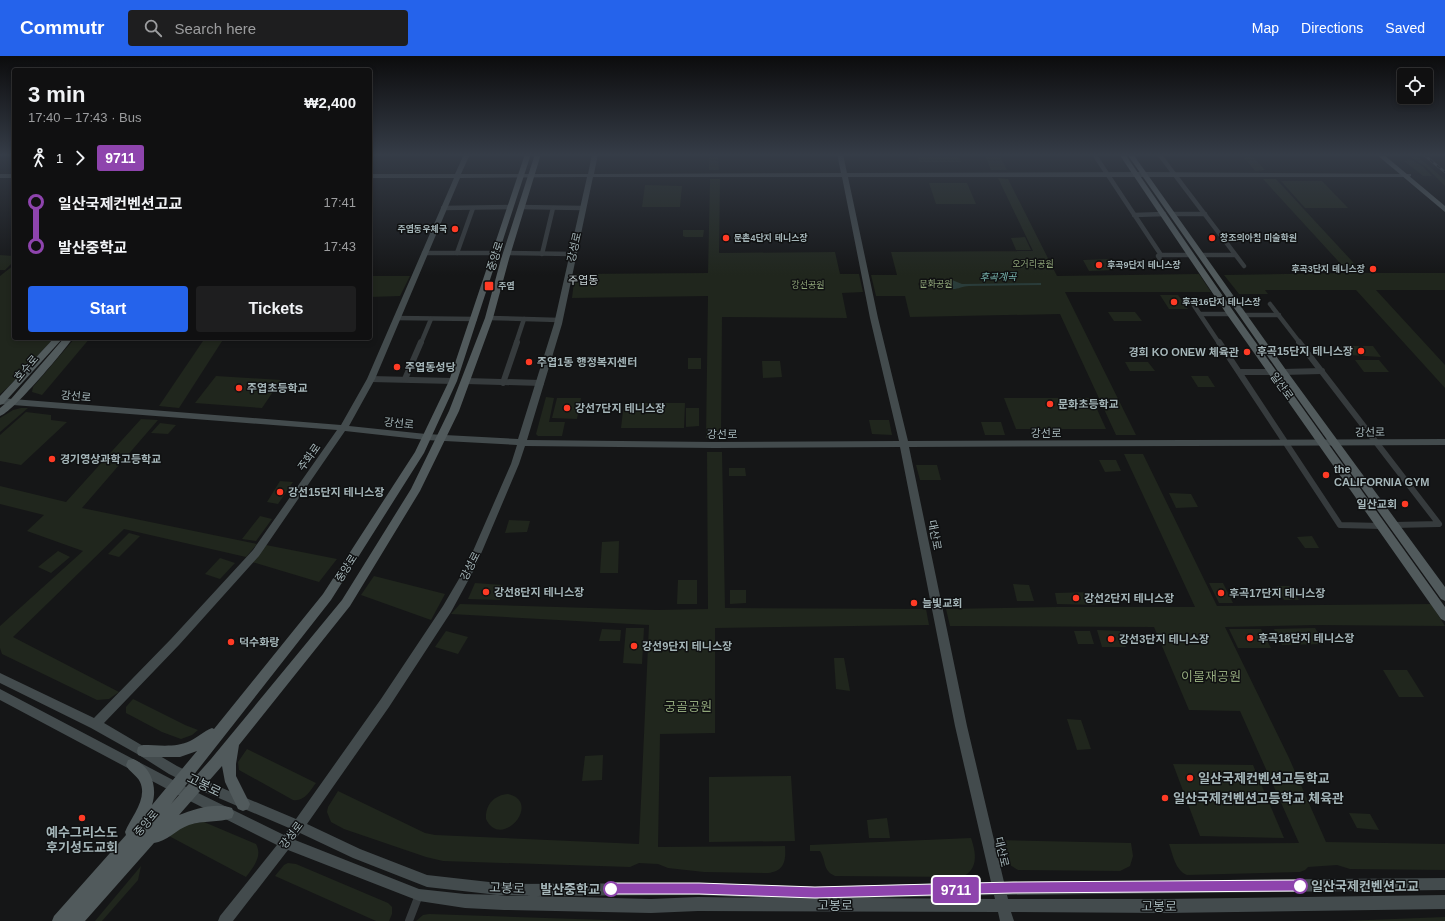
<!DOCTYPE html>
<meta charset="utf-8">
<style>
:root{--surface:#101011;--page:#1e1e1f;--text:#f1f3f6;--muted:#9c9d9f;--line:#303031;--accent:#2563eb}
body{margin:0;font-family:Arial,"Noto Sans KR",sans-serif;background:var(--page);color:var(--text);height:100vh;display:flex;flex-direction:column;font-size:15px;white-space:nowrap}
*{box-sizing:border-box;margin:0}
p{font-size:13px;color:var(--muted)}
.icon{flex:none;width:22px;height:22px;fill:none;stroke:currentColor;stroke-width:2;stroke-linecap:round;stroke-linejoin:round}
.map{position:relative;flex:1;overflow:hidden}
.details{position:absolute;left:12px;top:12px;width:360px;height:272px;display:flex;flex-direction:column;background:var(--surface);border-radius:4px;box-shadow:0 2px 6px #0003,0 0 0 1px var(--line)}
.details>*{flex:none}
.badge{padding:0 8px;border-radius:3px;font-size:14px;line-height:26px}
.buttons{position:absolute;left:1397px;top:12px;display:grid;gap:8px}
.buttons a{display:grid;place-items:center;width:36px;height:36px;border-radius:4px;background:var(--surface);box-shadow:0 2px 6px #0003,0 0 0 1px var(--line);font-size:20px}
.map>.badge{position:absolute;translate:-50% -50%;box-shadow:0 0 0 2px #fff}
.legs{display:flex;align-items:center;gap:6px;height:44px;padding:0 16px;font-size:13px}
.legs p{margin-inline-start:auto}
.headline{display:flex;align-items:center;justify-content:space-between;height:68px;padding:0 16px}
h1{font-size:22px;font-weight:600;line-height:30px}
.cta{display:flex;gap:8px;margin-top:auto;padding:8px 16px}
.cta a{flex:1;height:46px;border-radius:4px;background:var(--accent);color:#fff;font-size:16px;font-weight:600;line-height:46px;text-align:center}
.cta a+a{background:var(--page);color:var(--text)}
ul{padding:0 16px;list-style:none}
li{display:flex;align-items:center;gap:14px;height:44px;font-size:15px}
li i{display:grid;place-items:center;width:6px;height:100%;margin:0 5px;background:currentColor}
li i::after{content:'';width:10px;height:10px;margin:-5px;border:3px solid;border-radius:50%;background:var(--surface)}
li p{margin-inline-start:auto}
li:first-child i{background:linear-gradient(#0000 50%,currentColor 0)}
li:last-child i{background:linear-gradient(currentColor 50%,#0000 0)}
header{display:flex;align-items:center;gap:24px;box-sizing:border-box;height:56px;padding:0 20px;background:var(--accent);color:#fff}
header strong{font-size:19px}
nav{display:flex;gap:22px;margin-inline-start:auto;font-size:14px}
.search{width:280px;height:36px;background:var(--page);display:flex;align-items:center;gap:10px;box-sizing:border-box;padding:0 14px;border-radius:4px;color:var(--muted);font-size:15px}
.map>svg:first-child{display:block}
.green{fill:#20261d}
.water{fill:#2a3c3a}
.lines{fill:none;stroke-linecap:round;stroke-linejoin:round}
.street-far2{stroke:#363b3d;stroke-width:4.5}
.street-far1{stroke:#363b3d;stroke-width:6}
.street{stroke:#363b3d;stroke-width:8}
.secondary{fill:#434b4d;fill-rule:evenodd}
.primary{fill:#515a5c;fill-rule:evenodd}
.rail-casing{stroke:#485052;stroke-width:2.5}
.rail{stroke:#101112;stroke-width:1.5;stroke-dasharray:4.5;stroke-linecap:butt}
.line-1{fill:#8e44ad;stroke:#fff}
.poi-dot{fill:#ff3b25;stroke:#101112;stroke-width:1.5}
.stop-1-dot{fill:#fff;stroke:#8e44ad;stroke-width:2}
.labels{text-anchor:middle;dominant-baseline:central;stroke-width:3;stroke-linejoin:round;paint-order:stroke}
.far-poi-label{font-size:9px;font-weight:bold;fill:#a5b6b9;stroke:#101112;text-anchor:start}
.far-park-label{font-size:9px;fill:#90a67a;stroke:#101112}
.far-water-label{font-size:10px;font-style:italic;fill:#79b7b1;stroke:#101112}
.street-label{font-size:11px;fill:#a5b6b9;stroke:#101112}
.far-quarter-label{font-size:11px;fill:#c7d2d4;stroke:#101112}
.poi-label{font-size:11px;font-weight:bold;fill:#a5b6b9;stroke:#101112;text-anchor:start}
.near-park-label{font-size:13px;fill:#90a67a;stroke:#101112}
.near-poi-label{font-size:13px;font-weight:bold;fill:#a5b6b9;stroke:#101112;text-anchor:start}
.near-street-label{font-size:13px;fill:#a5b6b9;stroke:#101112}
.near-stop-label{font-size:13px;font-weight:bold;fill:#a5b6b9;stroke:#101112;text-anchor:start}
</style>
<header>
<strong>Commutr</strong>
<div class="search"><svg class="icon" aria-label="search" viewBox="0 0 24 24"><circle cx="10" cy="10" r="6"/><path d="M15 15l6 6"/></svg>Search here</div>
<nav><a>Map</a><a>Directions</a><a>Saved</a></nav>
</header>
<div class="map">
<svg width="1445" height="865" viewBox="0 0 1445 865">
<rect width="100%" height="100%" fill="#151617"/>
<!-- green -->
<g class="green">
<path d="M709 98H718L719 114H709Z"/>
<path d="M916 98H958L961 106H919Z"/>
<path d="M984 98H999L1007 114H991Z"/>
<path d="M1241 98H1251L1265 114 1255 115Z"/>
<path d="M1406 98H1415L1445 124V130L1426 111Z"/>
<path d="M1410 103 1422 110 1432 120H1423L1404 105 1405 104Z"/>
<path d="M998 122 1008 123 1057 220 1199 218 1211 236H1065L1136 379H1116L1060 258 910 261 905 240H876L871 219H897L891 196 1033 195Z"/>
<path d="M710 123H720L719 197 835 196 840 218H859L863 236 842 237 847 262 722 261 721 382H706L708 240 572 242 575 218 708 217Z"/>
<path d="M1263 123H1276L1363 217H1445V234H1376L1445 309V332L1356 234H1265L1268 238H1239L1224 219 1349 217Z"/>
<path d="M1281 125H1322L1348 152H1305Z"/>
<path d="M929 127H967L976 148H936Z"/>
<path d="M645 129 682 130 680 151H642Z"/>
<path d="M683 174H704L703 181H685L683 180Z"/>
<path d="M1025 181 1031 194H1016L1011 182Z"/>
<path d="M0 199 14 200V205L5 214H0Z"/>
<path d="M1108 203 1114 214 1089 215 1083 204Z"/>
<path d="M14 209V282H54L8 331 0 338V220Z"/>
<path d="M370 220H410L400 240 370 241Z"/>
<path d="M1160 239H1178L1188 253H1169Z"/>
<path d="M1108 256H1135L1142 265H1114Z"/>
<path d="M75 282H90L42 339 32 336 33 331Z"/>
<path d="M205 282H224L179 352 159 350Z"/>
<path d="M1341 290H1373L1381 301 1349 299Z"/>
<rect x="688" y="302" width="13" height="11"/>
<path d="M1355 304H1379L1389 316H1364Z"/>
<path d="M762 305H780L782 321 763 322Z"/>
<path d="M1125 306H1148L1155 315H1130Z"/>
<path d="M216 320 281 324 262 352 195 347Z"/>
<path d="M1191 320H1208L1215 331H1198Z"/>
<path d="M546 341 554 342 549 366H565L562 380H538L536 378Z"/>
<path d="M557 342H581L577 363 552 362Z"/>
<path d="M1004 342H1092L1106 373H1016Z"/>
<path d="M624 347H685L684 372H621Z"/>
<path d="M21 352H28L0 376V362L13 354Z"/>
<path d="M686 352H699V370L686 371Z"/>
<path d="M26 356 51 359V364L67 366 21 409 0 405V379Z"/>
<path d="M141 363 158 364 82 452 257 488 246 501 124 473 13 581 119 636 109 643 97 644 2 598 0 592V570L83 495 27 475 44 459 0 448V430L66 446Z"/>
<path d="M869 364H889L892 379 872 378Z"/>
<path d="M981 366H1001L1005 379H985Z"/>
<path d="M160 367 176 369 168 378 151 377Z"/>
<path d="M707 396H722L725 552 926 553 929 569 715 572V677L660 678 658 791 785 790C786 804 785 815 768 817L704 816 668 812 658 808 639 807 630 811 443 805 426 801 344 773 331 766 327 756 328 751 338 735 425 777 435 779 639 788 649 569 451 558 460 548 657 554 708 553Z"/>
<path d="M1124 398H1143L1217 550 1431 548 1445 570 1316 569 1225 571 1289 702 1326 786 1445 788V814L1350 813 1337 809 1308 811 1305 814 1300 816 1187 819C1175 814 1173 799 1169 788L1299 787 1240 655 1189 654 1154 571 950 570 946 553 1058 551H1195Z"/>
<path d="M1099 404H1116L1121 415 1105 416Z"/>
<path d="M916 409H937L941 424H920Z"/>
<path d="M729 412H745L746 420H729Z"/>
<path d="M280 425 293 426 278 448 267 446Z"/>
<path d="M1169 437 1191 438 1198 451 1176 452Z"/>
<path d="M260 460 272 463 256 485 242 483Z"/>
<path d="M509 464 530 465 527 476 505 477Z"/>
<path d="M129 477 140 480 119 501 108 498Z"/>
<path d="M1312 480 1319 492H1305L1297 481Z"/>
<path d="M619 485 618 517H600L602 486Z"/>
<path d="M266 489 337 503 319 526 252 506Z"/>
<path d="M58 495 70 501 51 517 38 511Z"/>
<path d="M220 502 235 507 220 523 205 518Z"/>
<path d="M374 520 445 538 431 564 361 539Z"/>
<path d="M678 524H697V548H677Z"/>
<path d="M475 527 503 529 500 544 468 543Z"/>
<path d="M1209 527H1223L1233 547H1219Z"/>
<path d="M1013 528 1029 529 1034 545H1017Z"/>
<path d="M1277 530H1291L1299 544H1284Z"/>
<path d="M730 534H746V547L730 548Z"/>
<path d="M1094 536 1098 549 1057 548 1055 537Z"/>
<path d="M1097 536 1112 537 1115 548H1101Z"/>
<path d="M626 572H644L642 608 623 607Z"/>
<path d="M1315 572 1325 588 1282 589 1274 573Z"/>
<path d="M602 573 621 574 620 585H599Z"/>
<path d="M1229 573H1261L1271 592H1238Z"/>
<path d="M1097 574 1120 575 1126 591H1102Z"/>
<path d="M446 575 468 581 458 598 435 591Z"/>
<path d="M1074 575H1090L1094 588H1078Z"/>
<path d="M834 602H844L850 635 836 633Z"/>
<path d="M1383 614H1407L1424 641H1399Z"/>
<path d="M133 643 185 669 198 674 192 679 181 683 162 676 126 657V651Z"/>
<path d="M1067 663 1081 664 1091 693 1077 694Z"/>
<path d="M247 693 316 727C310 735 304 746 293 744L239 714 238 706Z"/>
<path d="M603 699 602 724 582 725 585 700Z"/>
<path d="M1173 708 1253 709 1284 782 1200 780Z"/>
<path d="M791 720 795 785 709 786V721Z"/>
<path d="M508 738C543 746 501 795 486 763 485 749 494 739 508 738Z"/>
<path d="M1349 757 1370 758 1379 774 1357 772Z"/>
<path d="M887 762 890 782H869L867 764Z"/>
<path d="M204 766 256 788C263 801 253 811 246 821L169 780 183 769Z"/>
<path d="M971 782C976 797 979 813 962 821L835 820C822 814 827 806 820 795H810V789Z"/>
<path d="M998 784 1131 787 1133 800 1130 810 1120 815 1018 814C1004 806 1001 800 998 784Z"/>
<path d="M288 807 296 808 388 847 392 851V858L389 865H376L275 820 284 809Z"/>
<path d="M141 810 138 824 102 865H95Z"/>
<path d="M429 858 637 865H638H416L423 859Z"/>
<path d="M1445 861V865H1343Z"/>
</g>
<!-- water -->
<path class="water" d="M952 224 962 228 1041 227V229L969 230C960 230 954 237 945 230V226Z"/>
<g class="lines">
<!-- street-far2 -->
<g class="street-far2">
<path d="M1094 98 1161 199 1158 200 1164 209"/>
<path d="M1159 98 1244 210"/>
<path d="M521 151 582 152"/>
<path d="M443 152 510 151"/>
<path d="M1172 158H1205"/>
<path d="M1134 159 1164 158"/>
<path d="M424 197H495"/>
<path d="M457 197 473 152"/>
<path d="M507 197 573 198"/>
<path d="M542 198 553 152"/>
<path d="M1161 199H1191"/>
<path d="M1201 199H1235"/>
<path d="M1193 248 1219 287"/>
<path d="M1270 248 1300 287"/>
<path d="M1200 258H1231"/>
<path d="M1243 259H1279"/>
<path d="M396 262 475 263"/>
<path d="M489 262 559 264"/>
<path d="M421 287 431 263"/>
<path d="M516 287 524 263"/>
</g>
<!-- street-far1 -->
<g class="street-far1">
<path d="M1219 286 1340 469 1381 470"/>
<path d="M1299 286 1439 468 1394 469"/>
<path d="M1240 316H1272"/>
<path d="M1283 316 1322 315"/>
<path d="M371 323 453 325"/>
<path d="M405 323 421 286"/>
<path d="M466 325 541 327"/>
<path d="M503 327 517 286"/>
</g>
<!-- street -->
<path class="street" d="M409 865 419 839"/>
<!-- secondary -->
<g class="secondary">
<path d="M464 98H470L461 118H588L592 98H598L594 118 841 117 837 98H843L847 117 1146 116 1411 118V120L1409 121H848L878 262 908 385 1445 383V389L909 391 967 670 1004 826 1445 822V834L1007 839 1008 843H1164L1445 839V853L1164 857 1011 856 1014 865H1000L998 856 698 855 651 857 504 854 465 852 419 845 288 794 233 865H218L220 860 277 789 184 742 0 644V633L192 734 284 779 289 772 207 737 169 718 139 699 91 672 0 627V617L94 662 171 583 253 494 337 374 0 348V342L341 369 367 323 454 122H370V118H455ZM587 121 554 268 518 383 426 378 349 370 375 323 460 122ZM593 121H842L870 262 899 385 714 386 527 384 562 268ZM345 375 426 384 517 389 511 408 466 511 443 550 381 643 296 763 215 729 177 710 104 667 179 589 259 500ZM525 390 714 392 900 391 955 670 991 826 815 831 699 827 507 828 427 819 360 793 307 768 389 651 451 556 475 512 519 408ZM300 777 353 802 427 831 507 840 699 839 765 842 698 841 651 843 465 838 419 833 295 784ZM994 839 995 843 866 842Z"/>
<rect x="0" y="118" width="14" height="4"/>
</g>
<!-- primary -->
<g class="primary">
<path d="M525 98H531L457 325 424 397 331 544 171 748 211 703 342 544 411 433 449 355 485 262 501 203 535 98H541L509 203 493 262 459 355 420 435 350 550 239 689 236 708V720L250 748 248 753 243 755 238 753 225 726 222 710 179 759C194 753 216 746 232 752L234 757 232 762C219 767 203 764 189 769 177 773 166 786 154 787L85 865H52L54 860 126 779 125 776C131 761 148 743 140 726 137 719 129 716 126 709L128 704 133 703C151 710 158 731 152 749L197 695 180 701H143L138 699 137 695 138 691 143 689C158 689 176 692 190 685 198 681 204 675 212 672L214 673 323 538 415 396 449 325Z"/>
<path d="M1119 98H1125L1234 256 1445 551V565L1441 563 1228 260Z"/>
<path d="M1127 98H1133L1286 314 1445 531V545L1441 543 1280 318Z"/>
<path d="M1376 98H1383L1445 150V156Z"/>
<path d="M54 282H63L3 348 0 349V340Z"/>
<path d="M64 282H73C64 295 12 357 0 360V352L11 343Z"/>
</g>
<!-- rail casing -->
<g class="rail-casing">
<path id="rail" d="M1423 98 1445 116"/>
</g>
<!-- rail -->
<use href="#rail" class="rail"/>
</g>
<!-- sky -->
<linearGradient id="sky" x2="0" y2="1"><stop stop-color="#0c0c0d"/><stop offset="0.45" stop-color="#353c47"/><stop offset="1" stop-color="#353c47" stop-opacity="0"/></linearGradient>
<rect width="1445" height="219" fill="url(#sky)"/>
<!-- line-1 -->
<path class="line-1" d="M1300 824 1304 826 1306 830 1304 834 1300 835 1013 837 815 842 699 838H611L607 837 606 833 607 829 611 827H699L815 831 1013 826Z"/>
<!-- markers -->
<g class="poi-dot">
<circle cx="455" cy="173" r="4"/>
<circle cx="726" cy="182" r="4"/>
<circle cx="1212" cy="182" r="4"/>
<circle cx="1099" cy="209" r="4"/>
<circle cx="1373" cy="213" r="4"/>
<rect x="484" y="225" width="10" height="10" rx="2"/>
<circle cx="1174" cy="246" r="4"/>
<circle cx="1361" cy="295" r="4"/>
<circle cx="1247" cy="296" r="4"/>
<circle cx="529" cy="306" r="4"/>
<circle cx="397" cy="311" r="4"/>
<circle cx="239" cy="332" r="4"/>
<circle cx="1050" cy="348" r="4"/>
<circle cx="567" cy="352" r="4"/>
<circle cx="52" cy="403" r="4"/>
<circle cx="1326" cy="419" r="4"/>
<circle cx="280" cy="436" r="4"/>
<circle cx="1405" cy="448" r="4"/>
<circle cx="486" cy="536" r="4"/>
<circle cx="1221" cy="537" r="4"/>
<circle cx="1076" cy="542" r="4"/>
<circle cx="914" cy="547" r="4"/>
<circle cx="1250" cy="582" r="4"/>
<circle cx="1111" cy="583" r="4"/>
<circle cx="231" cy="586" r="4"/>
<circle cx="634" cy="590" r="4"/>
<circle cx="1190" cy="722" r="4"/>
<circle cx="1165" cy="742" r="4"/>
<circle cx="82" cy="762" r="4"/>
</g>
<g class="stop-1-dot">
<circle cx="1300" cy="830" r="7"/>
<circle cx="611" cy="833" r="7"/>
</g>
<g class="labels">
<!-- far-poi labels -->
<g class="far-poi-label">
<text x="447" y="173" text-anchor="end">주엽동우체국</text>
<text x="734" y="182">문촌4단지 테니스장</text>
<text x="1220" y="182">창조의아침 미술학원</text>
<text x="1107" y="209">후곡9단지 테니스장</text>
<text x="1365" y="213" text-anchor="end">후곡3단지 테니스장</text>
<text x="498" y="230">주엽</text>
<text x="1182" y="246">후곡16단지 테니스장</text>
</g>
<!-- far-park labels -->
<g class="far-park-label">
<text x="1033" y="208">오거리공원</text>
<text x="936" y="228">문화공원</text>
<text x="808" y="229">강선공원</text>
</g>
<!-- far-water labels -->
<g class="far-water-label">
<text transform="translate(998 221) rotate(-1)">후곡계곡</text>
</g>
<!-- street labels -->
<g class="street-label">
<text transform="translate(574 191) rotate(-77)">강성로</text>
<text transform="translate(495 200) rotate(-72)">중앙로</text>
<text transform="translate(26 312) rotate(-49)">호수로</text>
<text transform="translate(1282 330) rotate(54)">일산로</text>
<text transform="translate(76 340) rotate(5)">강선로</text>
<text transform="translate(399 367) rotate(6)">강선로</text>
<text transform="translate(1370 376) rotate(-1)">강선로</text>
<text x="1046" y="377">강선로</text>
<text x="722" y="378">강선로</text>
<text transform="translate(309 401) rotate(-55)">주화로</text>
<text transform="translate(935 479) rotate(79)">대산로</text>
<text transform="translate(470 510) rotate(-63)">강성로</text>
<text transform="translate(346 512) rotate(-57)">중앙로</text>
<text transform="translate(146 767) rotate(-49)">중앙로</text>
<text transform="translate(291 779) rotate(-53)">강성로</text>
<text transform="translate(1002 796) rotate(77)">대산로</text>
</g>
<!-- far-quarter labels -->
<g class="far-quarter-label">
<text x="583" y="224">주엽동</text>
</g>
<!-- poi labels -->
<g class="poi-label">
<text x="1353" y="295" text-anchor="end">후곡15단지 테니스장</text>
<text x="1239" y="296" text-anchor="end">경희 KO ONEW 체육관</text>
<text x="537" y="306">주엽1동 행정복지센터</text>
<text x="405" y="311">주엽동성당</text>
<text x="247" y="332">주엽초등학교</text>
<text x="1058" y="348">문화초등학교</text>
<text x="575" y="352">강선7단지 테니스장</text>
<text x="60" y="403">경기영상과학고등학교</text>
<text x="1334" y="413">the<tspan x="1334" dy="13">CALIFORNIA GYM</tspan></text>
<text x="288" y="436">강선15단지 테니스장</text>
<text x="1397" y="448" text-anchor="end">일산교회</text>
<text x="494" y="536">강선8단지 테니스장</text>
<text x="1229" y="537">후곡17단지 테니스장</text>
<text x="1084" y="542">강선2단지 테니스장</text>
<text x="922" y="547">늘빛교회</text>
<text x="1258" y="582">후곡18단지 테니스장</text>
<text x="1119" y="583">강선3단지 테니스장</text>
<text x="239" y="586">덕수화랑</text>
<text x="642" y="590">강선9단지 테니스장</text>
</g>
<!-- near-park labels -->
<g class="near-park-label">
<text x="1211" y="620">이물재공원</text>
<text x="688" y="650">궁골공원</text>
</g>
<!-- near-poi labels -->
<g class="near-poi-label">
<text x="1198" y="722">일산국제컨벤션고등학교</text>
<text x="1173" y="742">일산국제컨벤션고등학교 체육관</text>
<text x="82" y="776" text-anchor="middle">예수그리스도<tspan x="82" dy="15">후기성도교회</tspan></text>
</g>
<!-- near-street labels -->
<g class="near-street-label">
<text transform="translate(204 729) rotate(26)">고봉로</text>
<text transform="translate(507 832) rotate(2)">고봉로</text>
<text x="835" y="849">고봉로</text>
<text x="1159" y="850">고봉로</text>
</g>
<!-- near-stop labels -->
<g class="near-stop-label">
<text x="1311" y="830">일산국제컨벤션고교</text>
<text x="600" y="833" text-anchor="end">발산중학교</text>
</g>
</g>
</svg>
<div class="buttons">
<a><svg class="icon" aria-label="locate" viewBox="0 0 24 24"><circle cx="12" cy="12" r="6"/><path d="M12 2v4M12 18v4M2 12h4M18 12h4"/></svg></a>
</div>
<b class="badge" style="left:956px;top:834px;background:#8e44ad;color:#fff">9711</b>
<section class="details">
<div class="headline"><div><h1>3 min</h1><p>17:40 – 17:43 · Bus</p></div><b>₩2,400</b></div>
<div class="legs"><svg class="icon" aria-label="walk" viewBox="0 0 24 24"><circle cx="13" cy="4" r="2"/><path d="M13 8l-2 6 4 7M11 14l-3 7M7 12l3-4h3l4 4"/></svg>1<svg class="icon" aria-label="forward" viewBox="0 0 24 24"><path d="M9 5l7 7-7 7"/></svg><b class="badge" style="background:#8e44ad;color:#fff">9711</b></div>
<ul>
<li><i style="color:#8e44ad"></i><b>일산국제컨벤션고교</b><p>17:41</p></li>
<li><i style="color:#8e44ad"></i><b>발산중학교</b><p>17:43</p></li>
</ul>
<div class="cta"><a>Start</a><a>Tickets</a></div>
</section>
</div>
